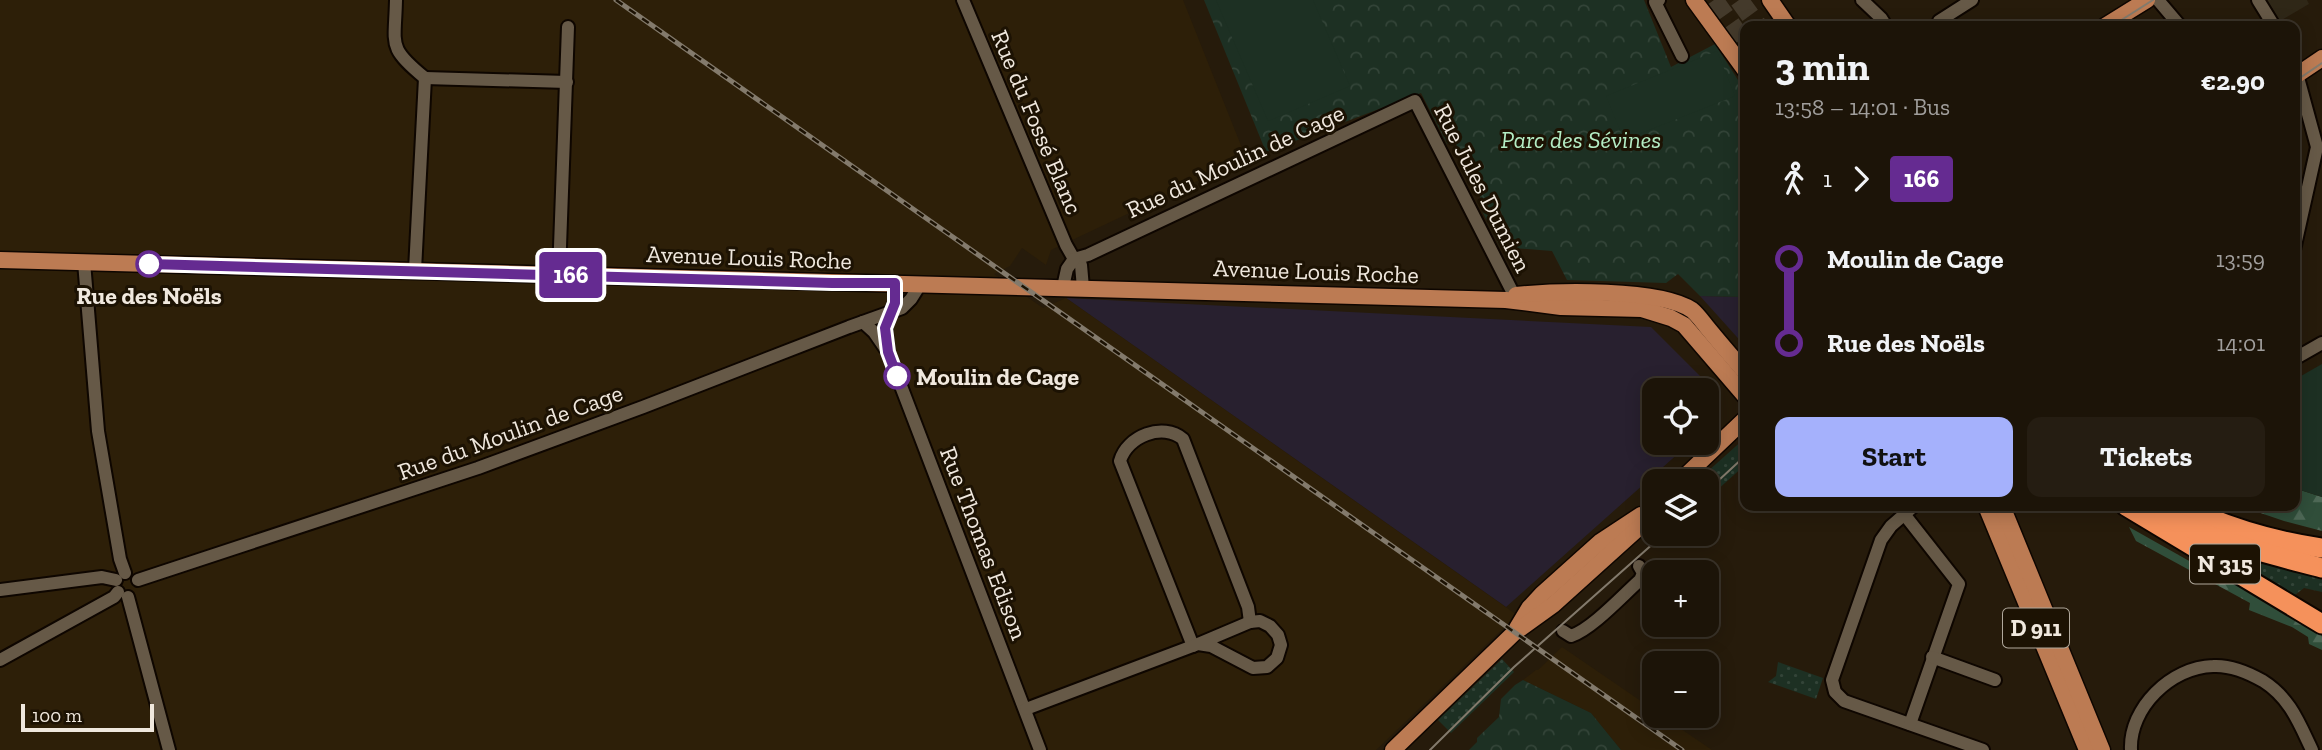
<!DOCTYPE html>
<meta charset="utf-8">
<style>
:root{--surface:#1c1408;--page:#251d12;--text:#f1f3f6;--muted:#a09e9c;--line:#3a3329;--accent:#a5b1fc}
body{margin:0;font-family:"Zilla Slab",serif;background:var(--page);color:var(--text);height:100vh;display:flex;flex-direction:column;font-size:26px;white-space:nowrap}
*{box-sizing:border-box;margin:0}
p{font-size:23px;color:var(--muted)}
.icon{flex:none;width:38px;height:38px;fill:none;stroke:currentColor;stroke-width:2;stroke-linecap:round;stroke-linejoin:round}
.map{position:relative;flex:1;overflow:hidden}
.side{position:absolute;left:1740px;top:21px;width:560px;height:490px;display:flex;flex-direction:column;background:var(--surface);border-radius:14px;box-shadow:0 4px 18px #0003,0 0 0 2px var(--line)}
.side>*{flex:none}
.badge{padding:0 14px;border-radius:5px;font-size:24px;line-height:46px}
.controls{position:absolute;left:1642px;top:378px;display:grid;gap:14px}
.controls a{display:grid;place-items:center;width:77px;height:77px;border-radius:14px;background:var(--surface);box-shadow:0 4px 18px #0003,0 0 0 2px var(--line);font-size:35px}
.scale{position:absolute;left:21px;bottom:18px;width:133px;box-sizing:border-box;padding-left:7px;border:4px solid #f0e8de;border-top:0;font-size:19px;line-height:24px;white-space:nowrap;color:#f0e8de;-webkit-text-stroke:5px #1c1203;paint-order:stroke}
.map>.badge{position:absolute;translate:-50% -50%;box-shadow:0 0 0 4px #fff}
.legs{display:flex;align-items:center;gap:10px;height:77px;padding:0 35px;font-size:23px}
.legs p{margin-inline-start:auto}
.overview{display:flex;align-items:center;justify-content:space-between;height:119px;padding:0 35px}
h1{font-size:38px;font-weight:800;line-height:52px}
.action{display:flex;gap:14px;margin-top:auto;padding:14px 35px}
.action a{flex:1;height:80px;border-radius:14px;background:var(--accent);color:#111;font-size:28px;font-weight:800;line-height:80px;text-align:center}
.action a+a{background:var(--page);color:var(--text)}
ul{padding:0 35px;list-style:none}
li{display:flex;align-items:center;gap:24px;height:84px;font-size:26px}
li i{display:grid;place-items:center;width:10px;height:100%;margin:0 9px;background:currentColor}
li i::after{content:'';width:18px;height:18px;margin:-9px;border:5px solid;border-radius:50%;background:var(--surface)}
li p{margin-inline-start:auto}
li:first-child i{background:linear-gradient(#0000 50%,currentColor 0)}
li:last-child i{background:linear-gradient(currentColor 50%,#0000 0)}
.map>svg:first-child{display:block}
.commercial{fill:#28202f}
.built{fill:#2d1f08}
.education{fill:#2f2717}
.grass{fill:url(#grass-dots)}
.forest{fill:url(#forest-firs)}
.park{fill:url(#park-crowns)}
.garden{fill:#1d3023}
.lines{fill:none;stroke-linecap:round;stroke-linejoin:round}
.highway-tunnel{stroke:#443a2b;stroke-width:19;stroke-dasharray:19 10;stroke-linecap:butt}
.minor-casing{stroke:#0e0600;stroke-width:16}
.major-casing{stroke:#0e0600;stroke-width:19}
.highway-casing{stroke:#0e0600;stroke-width:23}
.minor{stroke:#665947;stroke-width:12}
.major{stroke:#bc7b53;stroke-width:16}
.highway{stroke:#f5915b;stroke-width:19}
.tram{stroke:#837a6c;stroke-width:2}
.rail-casing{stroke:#837a6c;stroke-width:5}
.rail{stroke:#1c1203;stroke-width:2.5;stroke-dasharray:8;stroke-linecap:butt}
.line-1-casing{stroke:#fff;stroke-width:16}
.line-1{stroke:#652b91;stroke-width:10}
.stop-1-dot{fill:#fff;stroke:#652b91;stroke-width:3.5}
.labels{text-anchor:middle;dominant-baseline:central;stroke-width:6;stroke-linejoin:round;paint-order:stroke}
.shield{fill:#1c1203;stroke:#b0a89c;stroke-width:2}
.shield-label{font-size:23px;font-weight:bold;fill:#f0e8de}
.street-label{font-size:24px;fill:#f0e8de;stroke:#1c1203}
.park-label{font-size:24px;font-style:italic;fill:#b4edc5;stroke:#1c1203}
.stop-label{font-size:24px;font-weight:bold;fill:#f0e8de;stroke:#1c1203}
</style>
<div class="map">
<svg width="2322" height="750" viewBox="0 0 2322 750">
<defs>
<pattern id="grass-dots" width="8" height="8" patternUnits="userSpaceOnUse" patternTransform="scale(1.75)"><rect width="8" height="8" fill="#1d3023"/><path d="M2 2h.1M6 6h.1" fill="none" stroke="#334438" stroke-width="1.8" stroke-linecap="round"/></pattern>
<pattern id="forest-firs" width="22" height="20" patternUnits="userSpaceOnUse" patternTransform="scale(1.75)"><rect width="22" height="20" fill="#304e3a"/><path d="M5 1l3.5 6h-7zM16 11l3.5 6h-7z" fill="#4e6856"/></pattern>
<pattern id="park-crowns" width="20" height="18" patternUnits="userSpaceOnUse" patternTransform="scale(1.75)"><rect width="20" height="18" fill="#1d3023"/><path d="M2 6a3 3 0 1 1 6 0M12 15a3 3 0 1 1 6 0" fill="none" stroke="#334438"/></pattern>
</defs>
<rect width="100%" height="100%" fill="#261b0b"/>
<!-- commercial -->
<g class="commercial">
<path d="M1700 296 1745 297V346Z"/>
<path d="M1066 298 1651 327 1714 390 1719 413 1716 425 1706 428V390H1654V443H1690L1506 607Z"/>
</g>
<!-- built -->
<g class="built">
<path d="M0 0H1183L1246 158 1051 250 1046 265 1022 248 1010 266 994 274 1043 308 1066 298 1517 615 1376 750H0Z"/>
<path d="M1562 647 1654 710V716H1662L1712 750H1621L1591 713 1523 680 1536 670H1538Z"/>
</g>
<!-- education -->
<path class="education" d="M2267 0H2307L2309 4 2280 21Z"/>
<!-- grass -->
<g class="grass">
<path d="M1745 438V465L1706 500V481H1697Z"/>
<path d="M2241 556 2322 575V592L2304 588 2291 598 2237 565Z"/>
<path d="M1502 659 1514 672 1451 733 1438 720Z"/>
<path d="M1778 662 1823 678 1816 699 1768 682 1776 676Z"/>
</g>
<!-- forest -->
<g class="forest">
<path d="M2294 488 2322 497V531L2284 521 2240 506H2294Z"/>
<path d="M2129 527 2191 562 2196 553 2322 630V650L2309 644 2308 637 2292 627 2249 610 2250 603 2136 541Z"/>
</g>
<!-- park -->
<g class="park">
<path d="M1204 0H1644L1671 67 1715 44 1745 91V297L1700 296 1678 274 1666 283 1567 280 1552 251 1500 247 1477 201 1481 199 1455 142 1447 144 1421 93 1266 152Z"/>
<path d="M1523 680 1591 713 1621 750H1469L1477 742V738L1499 717 1501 699 1515 685Z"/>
</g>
<!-- garden -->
<g class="garden">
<path d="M1216 0H1313L1350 86 1268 121Z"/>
<path d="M1717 51 1735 96 1624 140 1606 96Z"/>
<path d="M2322 364V497L2294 488V380Z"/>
</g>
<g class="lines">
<!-- highway-tunnel -->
<g class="highway-tunnel">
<path d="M1714 0 1745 44"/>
<path d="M1739 0 1758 26"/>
</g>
<!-- minor casing -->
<g class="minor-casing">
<g id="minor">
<path d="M396 0C395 46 387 47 425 78"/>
<path d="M963 0 1066 245 1074 259 1081 265 1083 288"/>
<path d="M1659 0 1655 2 1682 56"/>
<path d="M1862 0 1881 18 1886 26"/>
<path d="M2158 0 2180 26"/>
<path d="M2258 0 2274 26"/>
<path d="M1939 21 1972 0"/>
<path d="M2294 63 2317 147 2294 250"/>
<path d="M425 78 567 82"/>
<path d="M1074 259 1088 255 1415 101 1514 295"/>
<path d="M84 262 98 431 120 559 125 573"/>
<path d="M415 270 425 78"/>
<path d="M559 274 568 27"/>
<path d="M896 283 895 303 885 324 888 352 1040 750"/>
<path d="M1063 287 1067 269 1074 259"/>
<path d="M863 322 874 332 885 348"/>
<path d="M2294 359 2322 343"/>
<path d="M1914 506 1891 526 1881 540 1832 680 1835 692 1844 701 1983 750"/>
<path d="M1904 514 1959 584 1910 724"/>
<path d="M138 580 478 468 643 407 849 327 902 308 911 299 921 283"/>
<path d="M0 590 102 577 116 580"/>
<path d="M128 597 169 750"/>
<path d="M1563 631 1571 636C1592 629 1622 596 1640 580L1643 573 1639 566"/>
<path d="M1193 646 1120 461C1127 436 1163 422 1183 439L1248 607 1250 622"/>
<path d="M1932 657 1995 680"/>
<path d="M0 660 114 597 118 592"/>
<path d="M1026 709 1198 644 1250 622 1260 621 1270 626 1278 635 1281 645 1277 658 1267 667 1253 668 1211 646 1198 644"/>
<path d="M2131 750C2129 708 2171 667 2213 666 2230 665 2249 673 2263 681 2290 698 2299 723 2312 750"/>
</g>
</g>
<!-- major casing -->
<g class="major-casing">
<g id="major">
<path d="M1694 0 1745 70"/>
<path d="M1770 0 1788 26"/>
<path d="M2105 26 2147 0"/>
<path d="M2294 77 2322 58"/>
<path d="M0 260 1506 300 1561 307 1642 309 1671 318 1684 325 1745 396"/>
<path d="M1516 295C1556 291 1659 288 1692 310 1697 314 1702 321 1706 326 1719 342 1732 357 1745 372"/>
<path d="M1680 481 1745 419"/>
<path d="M1986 506 2087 750"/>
<path d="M2002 506 2102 750"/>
<path d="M1517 628 1529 608 1542 594 1600 542 1641 515"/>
<path d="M1393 750 1514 633 1553 605 1654 514"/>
</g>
</g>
<!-- highway casing -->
<g class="highway-casing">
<g id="highway">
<path d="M2126 506 2322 624"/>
<path d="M2183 506C2226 527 2274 541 2322 548"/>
<path d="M2164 516C2213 541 2269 554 2322 568"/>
</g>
</g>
<!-- minor -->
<use href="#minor" class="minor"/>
<!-- major -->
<use href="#major" class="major"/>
<!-- highway -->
<use href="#highway" class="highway"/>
<!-- tram -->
<g class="tram">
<path d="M2112 26 2153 0"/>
<path d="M2294 82 2322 63"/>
<path d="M1706 492 1745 456"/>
<path d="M1430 750 1514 667 1664 534"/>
</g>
<!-- rail casing -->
<g class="rail-casing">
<path id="rail" d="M616 0 1682 750"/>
</g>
<!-- rail -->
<use href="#rail" class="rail"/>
</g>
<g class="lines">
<!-- line-1 casing -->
<g class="line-1-casing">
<path id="line-1" d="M149 264 832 283H895V303L885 328 888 352 897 376"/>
</g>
<!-- line-1 -->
<use href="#line-1" class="line-1"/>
</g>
<!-- markers -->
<g class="stop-1-dot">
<circle cx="149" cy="264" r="12"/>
<circle cx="897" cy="376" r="12"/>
</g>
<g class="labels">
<!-- shield labels -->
<g class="shield">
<rect x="2190" y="544.5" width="70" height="39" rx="5"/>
<rect x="2003" y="608.5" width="66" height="39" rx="5"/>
</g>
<g class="shield-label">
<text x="2225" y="564">N 315</text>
<text x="2036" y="628">D 911</text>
</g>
<!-- street labels -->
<g class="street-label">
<text transform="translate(1037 122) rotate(67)">Rue du Fossé Blanc</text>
<text transform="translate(1235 161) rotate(-25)">Rue du Moulin de Cage</text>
<text transform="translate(1483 188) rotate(63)">Rue Jules Dumien</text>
<text transform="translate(749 257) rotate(2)">Avenue Louis Roche</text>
<text transform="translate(1316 271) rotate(2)">Avenue Louis Roche</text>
<text transform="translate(510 432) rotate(-20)">Rue du Moulin de Cage</text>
<text transform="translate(984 543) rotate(69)">Rue Thomas Edison</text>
</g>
<!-- park labels -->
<g class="park-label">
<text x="1581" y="139">Parc des Sévines</text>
</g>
<!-- stop labels -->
<g class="stop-label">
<text x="149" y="295">Rue des Noëls</text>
<text x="916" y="376" text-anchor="start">Moulin de Cage</text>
</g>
</g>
</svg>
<div class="controls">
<a><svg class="icon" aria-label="locate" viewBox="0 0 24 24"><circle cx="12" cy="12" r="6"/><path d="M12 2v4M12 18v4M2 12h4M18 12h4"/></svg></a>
<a><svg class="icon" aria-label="layers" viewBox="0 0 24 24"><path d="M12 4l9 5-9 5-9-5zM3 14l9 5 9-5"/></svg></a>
<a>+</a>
<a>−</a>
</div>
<div class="scale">100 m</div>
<b class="badge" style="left:571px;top:275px;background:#652b91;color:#fff">166</b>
<section class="side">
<div class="overview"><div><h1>3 min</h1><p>13:58 – 14:01 · Bus</p></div><b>€2.90</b></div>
<div class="legs"><svg class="icon" aria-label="walk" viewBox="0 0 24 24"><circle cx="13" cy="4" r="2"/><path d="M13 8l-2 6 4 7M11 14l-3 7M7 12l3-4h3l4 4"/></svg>1<svg class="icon" aria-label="forward" viewBox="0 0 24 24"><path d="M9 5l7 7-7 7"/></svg><b class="badge" style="background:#652b91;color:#fff">166</b></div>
<ul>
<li><i style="color:#652b91"></i><b>Moulin de Cage</b><p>13:59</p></li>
<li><i style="color:#652b91"></i><b>Rue des Noëls</b><p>14:01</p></li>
</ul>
<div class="action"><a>Start</a><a>Tickets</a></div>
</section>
</div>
